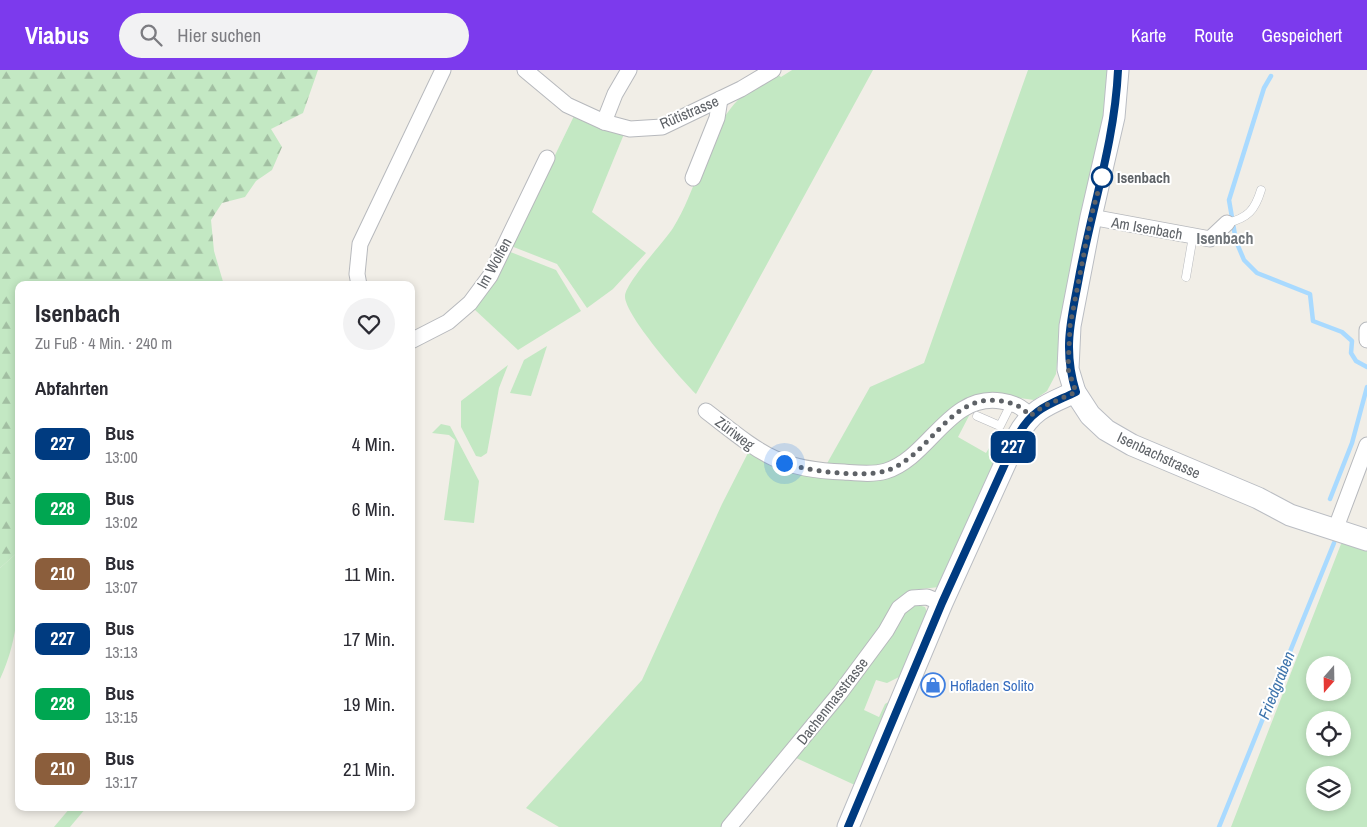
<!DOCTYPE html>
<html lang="de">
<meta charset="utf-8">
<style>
:root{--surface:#fff;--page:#f2f2f3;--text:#2b2b33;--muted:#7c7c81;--accent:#7c3aed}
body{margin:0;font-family:"Archivo Narrow",sans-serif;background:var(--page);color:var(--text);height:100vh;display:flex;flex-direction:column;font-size:19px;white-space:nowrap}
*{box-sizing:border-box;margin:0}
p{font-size:16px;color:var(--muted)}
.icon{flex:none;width:28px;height:28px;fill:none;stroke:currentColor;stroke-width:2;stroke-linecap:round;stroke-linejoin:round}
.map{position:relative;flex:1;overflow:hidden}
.panel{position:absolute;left:15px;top:211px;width:400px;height:530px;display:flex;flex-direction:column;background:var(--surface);border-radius:10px;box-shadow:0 2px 8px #0003}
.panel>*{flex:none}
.badge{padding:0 10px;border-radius:8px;font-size:18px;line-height:32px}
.needle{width:32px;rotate:200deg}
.fabs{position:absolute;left:1306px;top:586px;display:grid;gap:10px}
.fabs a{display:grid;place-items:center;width:45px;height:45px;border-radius:50%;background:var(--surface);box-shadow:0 2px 8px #0003;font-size:25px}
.you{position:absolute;width:25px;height:25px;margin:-12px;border:4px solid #fff;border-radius:50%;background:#1a73e8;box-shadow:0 0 0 8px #1a73e833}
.map>.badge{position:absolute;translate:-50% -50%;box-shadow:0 0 0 2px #fff}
h2{padding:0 20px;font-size:19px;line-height:45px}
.round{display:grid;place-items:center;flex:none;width:52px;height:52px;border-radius:26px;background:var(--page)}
.head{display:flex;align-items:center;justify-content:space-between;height:85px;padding:0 20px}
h1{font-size:24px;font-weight:700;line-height:38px}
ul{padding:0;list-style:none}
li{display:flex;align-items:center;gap:15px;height:65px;padding:0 20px}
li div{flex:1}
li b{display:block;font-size:19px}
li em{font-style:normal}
li .badge{min-width:55px;font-weight:700;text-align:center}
header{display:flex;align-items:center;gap:30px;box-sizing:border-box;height:70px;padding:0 25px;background:var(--accent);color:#fff}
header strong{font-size:24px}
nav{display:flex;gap:28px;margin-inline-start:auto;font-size:18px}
.search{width:350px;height:45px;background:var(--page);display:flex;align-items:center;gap:12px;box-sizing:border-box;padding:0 18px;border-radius:28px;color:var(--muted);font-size:19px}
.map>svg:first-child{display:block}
.grass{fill:#c3e8c3;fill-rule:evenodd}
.forest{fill:url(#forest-firs)}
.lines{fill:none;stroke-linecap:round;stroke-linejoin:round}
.stream{stroke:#a9daff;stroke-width:4.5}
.lane-casing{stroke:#b7b9bd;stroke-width:9}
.street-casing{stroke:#b7b9bd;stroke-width:17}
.secondary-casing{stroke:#babdc3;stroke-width:23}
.lane{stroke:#fff;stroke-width:8}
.street{stroke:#fff;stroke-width:15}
.secondary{stroke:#fff;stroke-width:21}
.line-casing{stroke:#fff;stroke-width:11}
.line{stroke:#003b80;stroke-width:8}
.walk{stroke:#5e6267;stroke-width:5;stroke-dasharray:0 9}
.stop-dot{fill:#fff;stroke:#003b80;stroke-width:2.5}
.labels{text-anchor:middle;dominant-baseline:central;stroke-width:4;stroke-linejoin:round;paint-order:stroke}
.street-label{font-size:15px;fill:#5e6267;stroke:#fff}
.stop-label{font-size:15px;font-weight:bold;fill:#5e6267;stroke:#fff;text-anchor:start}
.shop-label{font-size:15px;fill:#366cbe;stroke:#fff;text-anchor:start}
.neighbourhood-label{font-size:16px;font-weight:bold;fill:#6f7479;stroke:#fff}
.water-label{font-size:16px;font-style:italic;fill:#3e74ac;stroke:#fff}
</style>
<header>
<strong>Viabus</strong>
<div class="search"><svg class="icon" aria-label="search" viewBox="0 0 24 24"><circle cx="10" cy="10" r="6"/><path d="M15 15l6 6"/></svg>Hier suchen</div>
<nav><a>Karte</a><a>Route</a><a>Gespeichert</a></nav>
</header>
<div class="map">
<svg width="1367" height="757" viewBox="0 0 1367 757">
<defs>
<pattern id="forest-firs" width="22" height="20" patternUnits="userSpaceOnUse" patternTransform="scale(1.25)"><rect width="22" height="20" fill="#c3e8c3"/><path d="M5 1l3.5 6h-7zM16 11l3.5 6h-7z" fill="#a2bfa2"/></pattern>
</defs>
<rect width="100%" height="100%" fill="#f1eee7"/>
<!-- grass -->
<g class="grass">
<path d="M792 0H873L696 324C681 309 624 244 625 226 626 212 664 172 673 158 696 122 706 68 731 38 743 22 760 14 777 4L781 7Z"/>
<path d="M1028 0H1110L1107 30 1060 257 1056 304 1047 321 1034 330 999 325 923 371 889 395 825 397 870 317 924 293Z"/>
<path d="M574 46 624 64 592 142 646 183 613 219 587 238 557 194 511 176Z"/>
<path d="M508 181 556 200 581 241 518 280 474 239Z"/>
<path d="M547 276 531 326 510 323 524 290Z"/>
<path d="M508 295 499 318 487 383 481 387 476 386 461 357V331Z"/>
<path d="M971 342 958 367 986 383 994 370 1004 374 939 517 912 520 896 532 882 559 845 608 723 757H559L526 738 642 610 722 434 750 379 869 407 957 347Z"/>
<path d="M441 354 450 356 479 411 474 453 444 450 455 370 449 365 432 363Z"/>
<path d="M1345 472 1367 479V757H1231L1341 474ZM1315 595H1342V622H1315ZM1315 650H1342V678H1315ZM1315 705H1342V732H1315Z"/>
<path d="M19 481C19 527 20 567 0 609V498Z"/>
<path d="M915 534 925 537 927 542 903 605 887 613 876 610 864 640 879 647 885 634 892 630 857 716 794 687 903 542Z"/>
<path d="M70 738H86L70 757H54Z"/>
</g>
<!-- forest -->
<path class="forest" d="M0 0H318L303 43 271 59 282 77 272 100 256 111 245 127 222 133 211 150 214 181 224 215H19V481L0 498Z"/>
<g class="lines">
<!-- stream -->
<g class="stream">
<path d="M1271 6 1264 18 1229 130 1236 171 1244 190 1257 203 1310 224 1313 251 1342 262 1352 271 1351 283 1356 291 1367 297"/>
<path d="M1330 429 1352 373 1367 317"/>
<path d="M1219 757 1334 473"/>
</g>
<!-- lane casing -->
<g class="lane-casing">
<g id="lane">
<path d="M1227 153C1248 148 1255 140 1261 120"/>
<path d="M1186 207 1193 166"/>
<path d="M977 346 1000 356 1012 332"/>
</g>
</g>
<!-- street casing -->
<g class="street-casing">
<g id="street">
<path d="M525 0 567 35 604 52 630 59 662 57 741 19 773 0"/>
<path d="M604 52 615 24 629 0"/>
<path d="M693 108 717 48 720 29"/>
<path d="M1091 147 1210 169 1227 153"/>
<path d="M359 215 357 204 360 174 443 0"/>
<path d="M1367 260V270"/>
<path d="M411 271 448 252 470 233 490 206 547 88"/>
<path d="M706 341C758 381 776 400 844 402 857 403 873 405 886 401 930 387 949 323 1001 331 1014 333 1021 336 1030 346"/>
<path d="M1335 460 1367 375"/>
<path d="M729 757 840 623 886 561 899 538 912 528 927 527 942 533"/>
</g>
</g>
<!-- secondary casing -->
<g class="secondary-casing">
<g id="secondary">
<path d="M1118 0 1114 47 1091 147 1070 256 1068 299 1075 322 1090 345 1106 360 1132 375 1258 428 1290 445 1367 470"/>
<path d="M848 757 942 533 1018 365C1033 338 1049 334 1075 322"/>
</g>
</g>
<!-- lane -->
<use href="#lane" class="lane"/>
<!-- street -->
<use href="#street" class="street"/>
<!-- secondary -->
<use href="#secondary" class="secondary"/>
</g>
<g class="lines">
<!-- line casing -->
<g class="line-casing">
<path id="line" d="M848 757 942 533 1018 365C1033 338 1049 335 1076 322 1062 277 1072 247 1080 202 1093 135 1115 69 1118 0"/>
</g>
<!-- line -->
<use href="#line" class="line"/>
<!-- walk -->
<path class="walk" d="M784 393C808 401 861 408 885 401 930 388 949 322 1001 331 1014 333 1021 336 1030 346L1044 336 1076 322 1068 299 1070 256 1091 147 1102 107"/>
</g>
<!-- icons -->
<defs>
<g id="shop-ring" transform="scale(1.25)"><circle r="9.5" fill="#fff" stroke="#3f7fe0" stroke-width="1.5"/><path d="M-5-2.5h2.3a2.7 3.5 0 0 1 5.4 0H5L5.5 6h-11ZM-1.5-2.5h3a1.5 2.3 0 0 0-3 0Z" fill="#3f7fe0"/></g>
</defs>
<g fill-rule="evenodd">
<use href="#shop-ring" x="933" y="615"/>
</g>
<!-- markers -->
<circle class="stop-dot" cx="1102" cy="107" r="10"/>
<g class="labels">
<!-- street labels -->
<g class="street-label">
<text transform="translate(689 42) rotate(-23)">Rütistrasse</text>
<text transform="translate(1147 158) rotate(10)">Am Isenbach</text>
<text transform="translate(494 193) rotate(-61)">Im Wolfen</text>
<text transform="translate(735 363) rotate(37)">Züriweg</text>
<text transform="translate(1159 385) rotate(25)">Isenbachstrasse</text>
<text transform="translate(832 631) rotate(-52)">Dachenmasstrasse</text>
</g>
<!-- stop labels -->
<g class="stop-label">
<text x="1117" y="107">Isenbach</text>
</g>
<!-- shop labels -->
<g class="shop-label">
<text x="950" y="615">Hofladen Solito</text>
</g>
<!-- neighbourhood labels -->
<g class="neighbourhood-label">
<text x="1225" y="168">Isenbach</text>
</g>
<!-- water labels -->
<g class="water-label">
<text transform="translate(1276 615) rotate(-68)">Friedgraben</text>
</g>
</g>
</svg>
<div class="fabs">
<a><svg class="needle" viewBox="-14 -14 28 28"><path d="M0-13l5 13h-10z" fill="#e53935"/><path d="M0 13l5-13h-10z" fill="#7c7c81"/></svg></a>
<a><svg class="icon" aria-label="locate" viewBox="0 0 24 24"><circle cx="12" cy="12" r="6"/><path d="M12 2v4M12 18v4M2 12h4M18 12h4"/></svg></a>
<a><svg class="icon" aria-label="layers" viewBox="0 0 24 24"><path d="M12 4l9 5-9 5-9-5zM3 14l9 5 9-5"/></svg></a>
</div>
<div class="you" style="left:784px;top:393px"></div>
<b class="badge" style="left:1013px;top:377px;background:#003b80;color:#fff">227</b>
<section class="panel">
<div class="head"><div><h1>Isenbach</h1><p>Zu Fuß · 4 Min. · 240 m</p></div><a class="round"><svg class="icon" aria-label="heart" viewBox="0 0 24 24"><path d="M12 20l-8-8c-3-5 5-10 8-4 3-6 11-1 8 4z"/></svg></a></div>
<h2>Abfahrten</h2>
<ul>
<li><span class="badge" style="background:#003b80;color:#fff">227</span><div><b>Bus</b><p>13:00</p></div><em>4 Min.</em></li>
<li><span class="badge" style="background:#00a651;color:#fff">228</span><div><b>Bus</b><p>13:02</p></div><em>6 Min.</em></li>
<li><span class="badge" style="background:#8b5e3c;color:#fff">210</span><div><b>Bus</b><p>13:07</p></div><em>11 Min.</em></li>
<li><span class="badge" style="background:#003b80;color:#fff">227</span><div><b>Bus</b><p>13:13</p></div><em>17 Min.</em></li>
<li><span class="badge" style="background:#00a651;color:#fff">228</span><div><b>Bus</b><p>13:15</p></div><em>19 Min.</em></li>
<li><span class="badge" style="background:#8b5e3c;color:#fff">210</span><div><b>Bus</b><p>13:17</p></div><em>21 Min.</em></li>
</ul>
</section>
</div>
